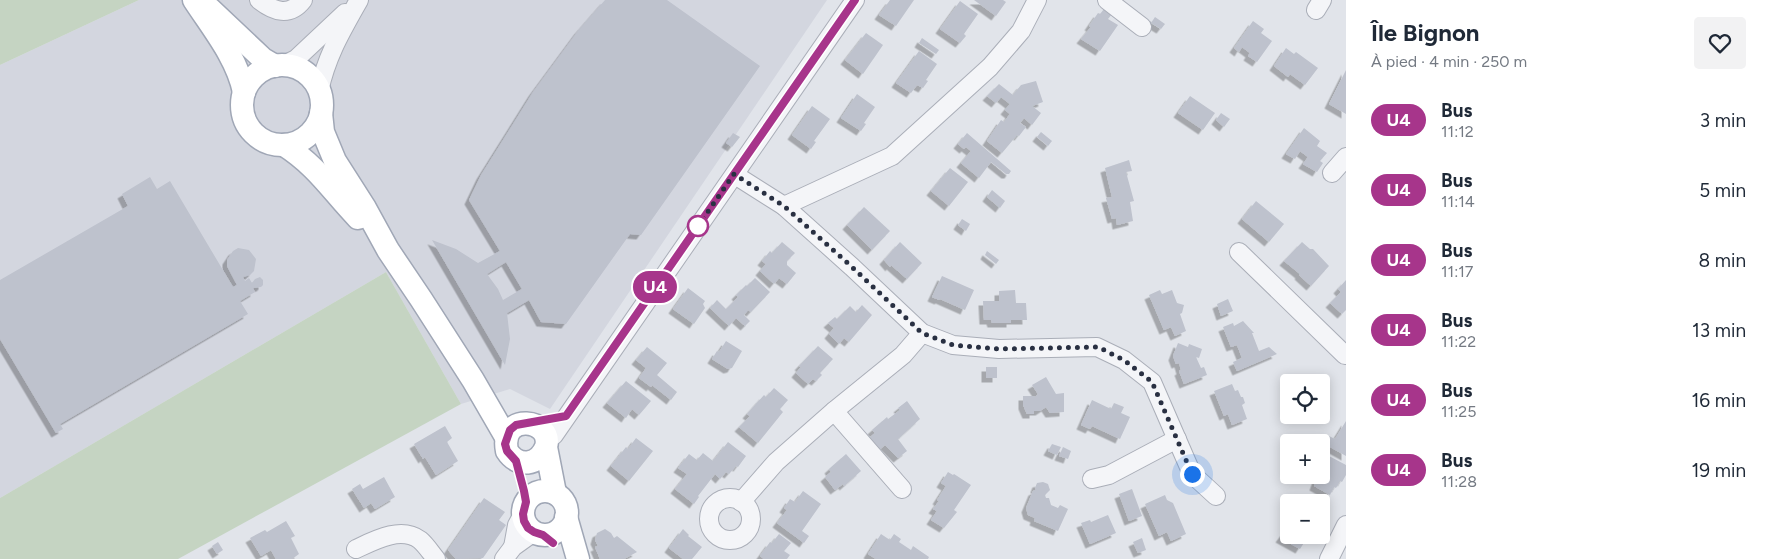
<!DOCTYPE html>
<html lang="fr">
<meta charset="utf-8">
<style>
:root{--surface:#fff;--page:#f2f2f3;--text:#1f2937;--muted:#747a83}
body{margin:0;font-family:Figtree,sans-serif;background:var(--page);color:var(--text);height:100vh;display:flex;flex-direction:column;font-size:19px;white-space:nowrap}
*{box-sizing:border-box;margin:0}
p{font-size:16px;color:var(--muted)}
.icon{flex:none;width:28px;height:28px;fill:none;stroke:currentColor;stroke-width:2;stroke-linecap:round;stroke-linejoin:round}
.map{position:relative;flex:1;overflow:hidden}
.side{display:flex;flex-direction:column;background:var(--surface);width:425px}
.side>*{flex:none}
.badge{padding:0 10px;border-radius:16px;font-size:18px;line-height:32px}
.fabs{position:absolute;left:1280px;top:374px;display:grid;gap:10px}
.fabs a{display:grid;place-items:center;width:50px;height:50px;border-radius:5px;background:var(--surface);box-shadow:0 2px 12px #0003;font-size:25px}
.you{position:absolute;width:25px;height:25px;margin:-12px;border:4px solid #fff;border-radius:50%;background:#1a73e8;box-shadow:0 0 0 8px #1a73e833}
.map>.badge{position:absolute;translate:-50% -50%;box-shadow:0 0 0 2px #fff}
.round{display:grid;place-items:center;flex:none;width:52px;height:52px;border-radius:5px;background:var(--page)}
.headline{display:flex;align-items:center;justify-content:space-between;height:85px;padding:0 25px}
h1{font-size:24px;font-weight:700;line-height:38px}
ul{padding:0;list-style:none}
li{display:flex;align-items:center;gap:15px;height:70px;padding:0 25px}
li div{flex:1}
li b{display:block;font-size:19px}
li em{font-style:normal}
li .badge{min-width:55px;font-weight:700;text-align:center}
main{display:flex;flex:1;min-height:0}
.map>svg:first-child{display:block}
.built{fill:#d3d6df}
.green{fill:#c5d4c2}
.building{fill:#bec2cd;fill-rule:evenodd;filter:url(#shadow)}
.lines{fill:none;stroke-linecap:round;stroke-linejoin:round}
.minor-casing{stroke:#aaaeb8;stroke-width:20}
.major-casing{stroke:#a0a7b6;stroke-width:25}
.minor{stroke:#f4f5f8;stroke-width:18}
.major{stroke:#fff;stroke-width:22}
.line-casing{stroke:#fff;stroke-width:11}
.line{stroke:#a7358b;stroke-width:8}
.walk{stroke:#293042;stroke-width:5;stroke-dasharray:0 9}
.stop-dot{fill:#fff;stroke:#a7358b;stroke-width:2.5}
</style>
<main>
<div class="map">
<svg width="1346" height="559" viewBox="0 0 1346 559">
<defs>
<filter id="shadow"><feDropShadow dx="-4.5" dy="4.5" stdDeviation="0" flood-color="#0004"/></filter>
</defs>
<rect width="100%" height="100%" fill="#e1e4ea"/>
<!-- built -->
<path class="built" d="M139 0H827L550 409 510 389 461 404 386 272 0 498V65Z"/>
<!-- green -->
<g class="green">
<path d="M0 0H139L0 65Z"/>
<path d="M386 272 461 404 178 559H0V498Z"/>
</g>
<!-- building -->
<g class="building">
<path d="M605 0H667L760 66 641 235 630 234 566 324 541 322 529 300 507 313 510 339 505 365 432 240 456 249 478 263 500 251 469 200 481 175 533 92 578 31ZM506 262 522 289 503 300 498 289 487 274Z"/>
<path d="M890 0H914L896 26 879 15Z"/>
<path d="M974 0H1003L1006 2 996 16Z"/>
<path d="M960 1 978 14 964 34 966 36 960 43 940 29Z"/>
<path d="M1104 9 1112 14 1108 19 1118 25 1100 51 1081 39 1091 27 1089 26 1098 13 1100 14Z"/>
<path d="M1155 17 1165 24 1161 29 1151 23Z"/>
<path d="M1253 21 1264 29 1261 33 1272 41 1257 62 1248 56 1250 53 1242 47 1239 52 1234 48Z"/>
<path d="M866 33 883 45 863 74 845 60Z"/>
<path d="M922 38 939 50 936 54 919 43Z"/>
<path d="M1286 48 1294 54 1296 52 1318 68 1305 85 1290 74 1288 77 1274 66Z"/>
<path d="M919 51 937 64 926 80 928 81 923 88 917 85 911 93 896 83Z"/>
<path d="M1346 70V114L1329 104Z"/>
<path d="M1036 81 1043 102 1032 106 1041 113 1032 125 1024 118 1020 123 1026 127 1019 136 1017 135 1002 153 987 141 1001 120 1004 122 1010 114 1005 110 1010 104 1001 97 996 103 987 96 999 84 1013 95 1021 85Z"/>
<path d="M857 94 875 107 864 123 866 124 861 131 841 118Z"/>
<path d="M1190 96 1215 113 1203 130 1178 113Z"/>
<path d="M812 106 830 119 814 141 816 142 811 149 792 135Z"/>
<path d="M1221 113 1230 119 1224 127 1216 120Z"/>
<path d="M1304 128 1320 141 1317 146 1327 153 1320 161 1323 163 1317 172 1303 164 1308 157 1300 151 1295 159 1286 154Z"/>
<path d="M1041 132 1052 141 1048 146 1037 137Z"/>
<path d="M733 133 740 137 732 147 726 143Z"/>
<path d="M967 133 1011 171 1009 174H1006L991 162 979 178 961 163 971 151 966 147 964 149 958 144Z"/>
<path d="M1129 160 1132 171 1126 172 1134 201 1130 202 1133 221 1117 225 1116 218 1112 219 1106 198 1112 197 1105 168Z"/>
<path d="M950 168 968 182 949 206 931 191Z"/>
<path d="M150 177 157 189 170 181 233 287 237 285 227 266V260L233 251 238 248 249 250 256 259 254 271 250 275 243 277 245 281 249 278 252 283 255 279 260 277 263 280V285L261 287 253 288 255 292 240 301 248 314 60 424 63 429 56 433 0 339V280L128 206 122 194Z"/>
<path d="M992 190 1005 201 1000 208 987 197Z"/>
<path d="M1256 201 1284 224 1269 242 1242 219Z"/>
<path d="M864 207 890 231 872 250 847 225Z"/>
<path d="M962 219 970 224 966 231 958 225Z"/>
<path d="M782 242 795 253 787 261V265L796 273 787 284 779 278 774 284 760 271 766 264 762 261 770 251 772 253Z"/>
<path d="M900 242 922 263 907 279 891 265 890 267 884 260Z"/>
<path d="M1302 242 1310 249H1313L1329 266 1311 286 1299 275 1300 274 1284 261Z"/>
<path d="M987 251 999 260 996 264 985 255Z"/>
<path d="M942 276 974 290 965 310 940 299 939 300 932 297Z"/>
<path d="M755 278 770 292 751 312 748 310 744 315 750 321 745 326 736 318 729 326 710 308 717 300 726 309 738 297 736 295 746 285 747 286Z"/>
<path d="M1346 280V310L1342 314 1330 303 1341 292 1338 289Z"/>
<path d="M688 288 705 301 703 304 705 308 694 324 673 309Z"/>
<path d="M1015 290 1016 303H1026L1027 320H1011V323H992L991 320H984L983 301H999V291Z"/>
<path d="M1160 290 1162 294 1172 290 1177 303 1184 305 1182 313 1180 314 1186 331 1175 336 1171 327 1164 330 1149 295Z"/>
<path d="M1228 299 1233 311 1221 316 1217 304Z"/>
<path d="M862 305 872 315 849 342 844 338 839 344 829 334 834 328 828 323 835 317 837 319 850 306 856 312Z"/>
<path d="M1243 321 1254 333H1252L1259 351 1269 347 1277 354 1237 371 1233 362 1242 358 1237 345 1231 347 1223 327 1233 323 1234 326Z"/>
<path d="M726 341 742 351 732 368 728 369 712 359 717 351 719 352Z"/>
<path d="M1178 343 1188 347 1189 344 1202 349 1199 358 1196 357 1201 368 1204 367 1207 375 1184 384 1179 371 1181 370 1179 363 1176 364 1173 356Z"/>
<path d="M818 346 833 359 820 373 822 375 816 381 813 379 808 384 796 373 801 367 799 366Z"/>
<path d="M647 347 667 363 657 375 677 392 671 400 652 385 651 387 639 378 646 368 636 360Z"/>
<rect x="986" y="367" width="11" height="11"/>
<path d="M1046 377 1056 394 1064 393V412L1050 413 1046 407 1040 411H1034V414H1027L1023 405V396H1034L1035 397 1038 394 1032 385Z"/>
<path d="M626 381 651 401 639 415 632 409 626 418 607 403Z"/>
<path d="M1232 384 1235 391 1238 390 1241 397H1243L1245 403 1242 405 1247 419 1232 425 1228 414 1224 416 1214 391Z"/>
<path d="M774 388 788 400 780 409 783 412 758 443 739 427 750 416 747 414 764 395 766 397Z"/>
<path d="M1092 400 1111 409 1114 403 1124 407 1121 413 1130 417 1120 439 1092 426 1090 429 1081 425Z"/>
<path d="M907 401 920 419 898 439 907 451 898 458 885 445 878 451 868 439 875 433 872 430 887 417 888 419 900 410 898 408Z"/>
<path d="M1346 421V456L1323 443 1327 435 1335 439Z"/>
<path d="M445 426 452 438 447 442 458 461 436 475 425 457 423 459 414 444Z"/>
<path d="M636 438 653 451 629 481 611 466 626 447 628 449Z"/>
<path d="M728 442 746 456 738 467 736 466 729 474 726 472 720 479 715 474 698 496 699 497 694 504 675 489 687 474 678 468 689 454 697 460 703 453 713 461Z"/>
<path d="M1052 444 1061 447 1057 455 1048 451Z"/>
<path d="M1063 447 1071 451 1068 459 1059 456Z"/>
<path d="M846 454 861 471 844 486 843 484 835 490 825 477 831 472 829 469Z"/>
<path d="M1329 456 1346 465V475L1342 482 1340 481 1336 488 1334 487 1330 495 1314 486 1318 475H1321V470Z"/>
<path d="M948 472 953 475 954 474 971 485 954 510 957 512 944 528 931 520 937 511 933 509 939 501 937 500 946 486 941 483Z"/>
<path d="M384 477 395 497 375 509 371 503 364 508 352 489 360 484 363 489Z"/>
<path d="M1043 482 1048 484 1050 490 1045 495 1046 498H1049L1051 505 1058 508 1060 505 1068 509 1058 531 1034 521 1035 518 1028 515 1026 508 1033 491 1036 490 1035 488 1037 483Z"/>
<path d="M1132 489 1142 516 1129 521 1119 494Z"/>
<path d="M803 491 821 504 802 531 809 536 804 543 777 523 787 510 784 508 790 499 795 502Z"/>
<path d="M1165 495 1167 500 1173 503 1186 534 1171 541 1167 532 1159 536 1145 504Z"/>
<path d="M484 498 505 512 499 520 506 525 483 558 456 559 448 550Z"/>
<path d="M1108 515 1116 533 1090 544 1081 523 1090 520 1091 522Z"/>
<path d="M286 521 295 536 291 538 299 554 292 559H276L271 550 261 556 250 538 265 530 267 532Z"/>
<path d="M1289 526V535H1309L1300 549 1280 538Z"/>
<path d="M605 529 611 533 614 538 617 536 637 552 624 559H600L595 547 598 546 595 540 597 533Z"/>
<path d="M683 529 689 535 688 536 702 547 692 559H683L669 548Z"/>
<path d="M779 534 791 543 784 551 790 555 787 559H764L760 556 770 542 772 543Z"/>
<path d="M881 534 890 540 894 534 901 539 899 542 911 550 913 546 929 557 928 559H876L868 554Z"/>
<path d="M1142 538 1146 550 1138 553 1133 542Z"/>
<path d="M218 542 223 550 217 554 212 546Z"/>
</g>
<g class="lines">
<!-- minor casing -->
<g class="minor-casing">
<g id="minor">
<path d="M259 0C274 12 290 17 303 0"/>
<path d="M1107 0 1142 27"/>
<path d="M1316 10 1322 0"/>
<path d="M284 65 296 59 345 13"/>
<path d="M319 91C327 55 341 32 359 0"/>
<path d="M1332 173 1346 157"/>
<path d="M735 175 784 206 892 156 990 67 1021 31 1037 0"/>
<path d="M784 206 852 267 922 333 953 345 999 349 1097 347 1124 360 1152 382 1192 474 1216 496"/>
<path d="M1239 252 1345 355"/>
<path d="M834 411 902 489"/>
<path d="M546 440 554 435 855 0"/>
<path d="M1092 479 1109 475 1177 439"/>
<circle cx="730" cy="519" r="21"/>
<path d="M741 502 776 462 834 411 903 355 922 333"/>
<path d="M513 547 517 525 523 514"/>
<path d="M356 549C375 540 401 526 420 540 426 545 431 553 436 559"/>
<path d="M504 559 513 547 534 532"/>
<path d="M1329 559 1346 525"/>
</g>
</g>
<!-- major casing -->
<g class="major-casing">
<g id="major">
<path d="M194 0C213 29 237 58 244 92"/>
<path d="M210 9 263 59 275 66"/>
<circle cx="282" cy="105" r="40"/>
<path d="M321 113 323 132 335 161 365 208 388 250 421 299 473 380 506 437"/>
<path d="M284 145C317 166 332 191 358 218"/>
<path d="M546 447C538 466 518 468 507 451 499 411 554 419 546 447L555 493"/>
<circle cx="545" cy="513" r="22"/>
<path d="M566 517 578 559"/>
</g>
</g>
<!-- minor -->
<use href="#minor" class="minor"/>
<!-- major -->
<use href="#major" class="major"/>
</g>
<g class="lines">
<!-- line casing -->
<g class="line-casing">
<path id="line" d="M553 543 543 535 534 532 528 528 524 521 523 514 526 502 524 491 516 461 507 451 505 444 510 430 516 425 566 416 855 0"/>
</g>
<!-- line -->
<use href="#line" class="line"/>
<!-- walk -->
<path class="walk" d="M698 226 734 174 784 206 852 267 922 333 953 345 999 349 1098 347 1124 360 1152 382 1192 474"/>
</g>
<!-- markers -->
<circle class="stop-dot" cx="698" cy="226" r="10"/>
</svg>
<div class="fabs">
<a><svg class="icon" aria-label="locate" viewBox="0 0 24 24"><circle cx="12" cy="12" r="6"/><path d="M12 2v4M12 18v4M2 12h4M18 12h4"/></svg></a>
<a>+</a>
<a>−</a>
</div>
<div class="you" style="left:1192px;top:474px"></div>
<b class="badge" style="left:655px;top:287px;background:#a7358b;color:#fff">U4</b>
</div>
<section class="side">
<div class="headline"><div><h1>Île Bignon</h1><p>À pied · 4 min · 250 m</p></div><a class="round"><svg class="icon" aria-label="heart" viewBox="0 0 24 24"><path d="M12 20l-8-8c-3-5 5-10 8-4 3-6 11-1 8 4z"/></svg></a></div>
<ul>
<li><span class="badge" style="background:#a7358b;color:#fff">U4</span><div><b>Bus</b><p>11:12</p></div><em>3 min</em></li>
<li><span class="badge" style="background:#a7358b;color:#fff">U4</span><div><b>Bus</b><p>11:14</p></div><em>5 min</em></li>
<li><span class="badge" style="background:#a7358b;color:#fff">U4</span><div><b>Bus</b><p>11:17</p></div><em>8 min</em></li>
<li><span class="badge" style="background:#a7358b;color:#fff">U4</span><div><b>Bus</b><p>11:22</p></div><em>13 min</em></li>
<li><span class="badge" style="background:#a7358b;color:#fff">U4</span><div><b>Bus</b><p>11:25</p></div><em>16 min</em></li>
<li><span class="badge" style="background:#a7358b;color:#fff">U4</span><div><b>Bus</b><p>11:28</p></div><em>19 min</em></li>
</ul>
</section>
</main>
